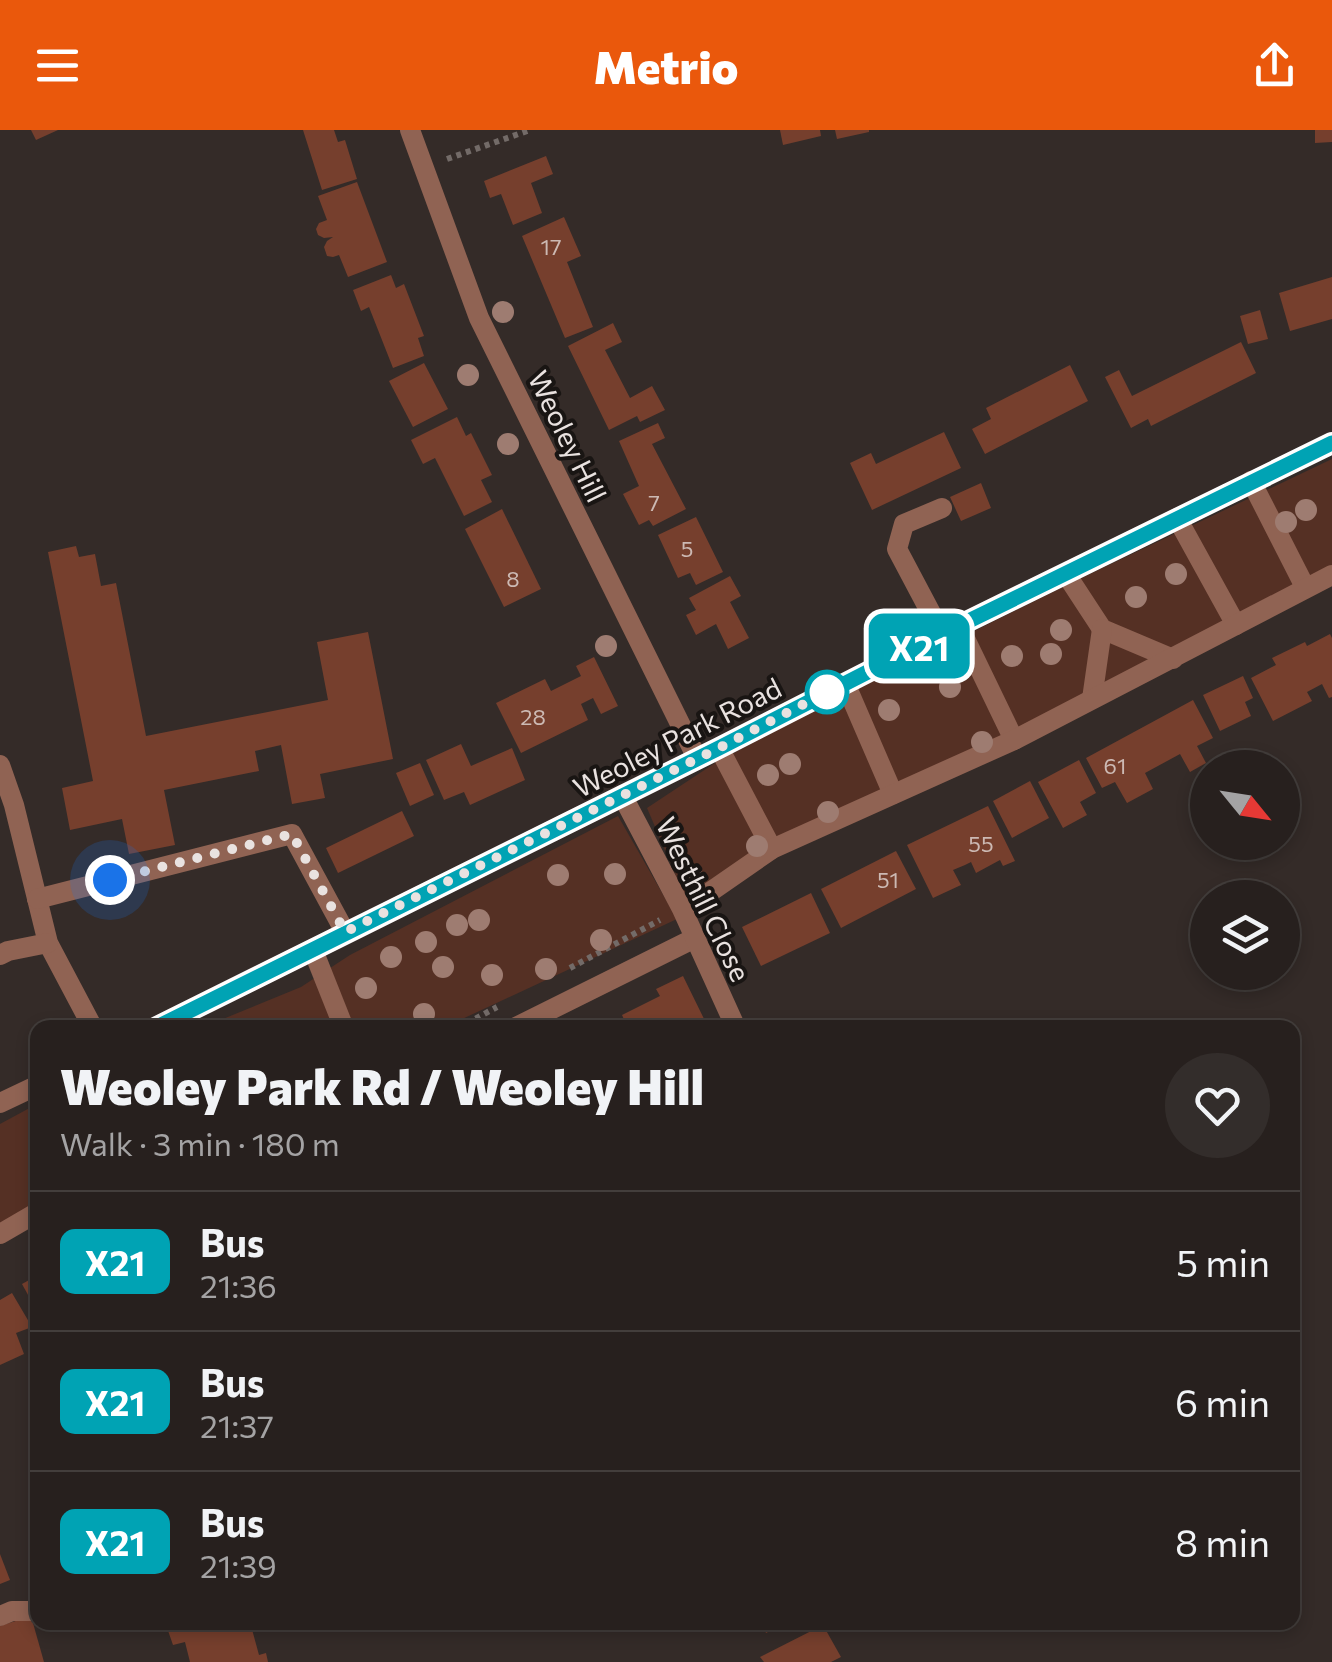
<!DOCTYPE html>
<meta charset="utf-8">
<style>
:root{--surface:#27201e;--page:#332d2b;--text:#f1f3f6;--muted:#a4a3a4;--line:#433e3c;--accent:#ea580c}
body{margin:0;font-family:Commissioner,sans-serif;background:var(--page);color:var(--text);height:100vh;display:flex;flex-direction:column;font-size:38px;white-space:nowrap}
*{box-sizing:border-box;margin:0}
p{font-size:32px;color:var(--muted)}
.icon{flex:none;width:55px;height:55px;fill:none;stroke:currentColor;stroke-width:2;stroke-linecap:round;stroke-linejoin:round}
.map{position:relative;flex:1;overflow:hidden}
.drawer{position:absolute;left:30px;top:890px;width:1270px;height:610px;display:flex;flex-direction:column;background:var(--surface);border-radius:20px;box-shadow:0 5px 15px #0003,0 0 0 2px var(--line)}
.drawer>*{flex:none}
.badge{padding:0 20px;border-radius:15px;font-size:35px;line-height:65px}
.needle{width:65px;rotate:120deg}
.tools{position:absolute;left:1190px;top:620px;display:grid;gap:20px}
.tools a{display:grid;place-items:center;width:110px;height:110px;border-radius:50%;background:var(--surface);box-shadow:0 5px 15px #0003,0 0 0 2px var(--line);font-size:50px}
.you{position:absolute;width:50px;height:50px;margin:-25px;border:8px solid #fff;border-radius:50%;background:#1a73e8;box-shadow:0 0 0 15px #1a73e833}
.map>.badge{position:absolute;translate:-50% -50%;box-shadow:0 0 0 5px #fff}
.round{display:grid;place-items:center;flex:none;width:105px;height:105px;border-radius:52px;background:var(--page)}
.head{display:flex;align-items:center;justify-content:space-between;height:170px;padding:0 30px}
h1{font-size:48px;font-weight:800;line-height:75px}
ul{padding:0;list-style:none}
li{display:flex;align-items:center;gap:30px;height:140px;padding:0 30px;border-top:2px solid var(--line)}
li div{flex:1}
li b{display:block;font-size:38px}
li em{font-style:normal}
li .badge{min-width:110px;font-weight:700;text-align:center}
header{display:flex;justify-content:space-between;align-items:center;height:130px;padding:0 30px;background:var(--accent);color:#fff;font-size:45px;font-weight:800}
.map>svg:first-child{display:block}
.green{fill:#553024}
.building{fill:#763f2d}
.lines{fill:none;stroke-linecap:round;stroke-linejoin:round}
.path{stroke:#736b68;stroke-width:6;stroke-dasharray:5 5;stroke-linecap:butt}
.service{stroke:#906353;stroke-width:20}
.minor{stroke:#906353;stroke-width:20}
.tertiary{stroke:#906353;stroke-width:20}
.tree{fill:#9e7c71}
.line-casing{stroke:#fff;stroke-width:22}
.line{stroke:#00a3b4;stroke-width:15}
.walk{stroke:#e9e2e0;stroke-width:10;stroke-dasharray:0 18}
.stop-dot{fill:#fff;stroke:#00a3b4;stroke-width:5}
.labels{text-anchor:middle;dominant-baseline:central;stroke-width:8;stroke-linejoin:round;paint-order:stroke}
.number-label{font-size:22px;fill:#ccb9b3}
.street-label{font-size:28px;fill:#e9e2e0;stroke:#191513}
</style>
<header><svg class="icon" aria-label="menu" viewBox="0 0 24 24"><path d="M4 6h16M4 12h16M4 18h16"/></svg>Metrio<svg class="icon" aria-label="share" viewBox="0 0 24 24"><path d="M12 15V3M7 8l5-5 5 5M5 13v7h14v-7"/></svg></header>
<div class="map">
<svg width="1332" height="1532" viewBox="0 0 1332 1532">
<rect width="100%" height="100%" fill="#342b28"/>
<!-- green -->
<g class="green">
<path d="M1332 329V442L692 769 683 762 647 678 715 633 812 581 1075 451Z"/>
<path d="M618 686 677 789 445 897 201 898 301 857 350 825Z"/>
<path d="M37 974V1074L0 1095V994Z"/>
</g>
<!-- building -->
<g class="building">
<path d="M31 0H58L36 10Z"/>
<path d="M303 0H334L338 12 345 10 357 49 322 60Z"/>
<path d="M780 0H820L821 6 783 15Z"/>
<path d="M835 0H869V2L837 9Z"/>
<path d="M1315 0H1332V12L1315 13Z"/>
<path d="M546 26 553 44 531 53 542 83 513 95 501 64 490 68 484 51Z"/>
<path d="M357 52 387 132 348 147 339 125 333 127 327 126 324 117 327 111 333 107 324 108 318 105 316 99 319 93 327 90 318 66Z"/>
<path d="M564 87 581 126 567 132 593 197 565 208 522 106Z"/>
<path d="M391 145 396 158 404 154 424 206 418 208 424 226 393 238 369 177 361 181 353 160Z"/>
<path d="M1332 147V189L1290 201 1279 163Z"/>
<path d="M1260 180 1268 209 1248 214 1240 186Z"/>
<path d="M613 193 622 212 605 220 630 268 652 256 665 280 640 292 637 286 609 300 568 216Z"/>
<path d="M1241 212 1256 243 1151 296 1148 289 1131 298 1105 247 1119 240 1132 266Z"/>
<path d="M424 233 448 279 413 297 389 251Z"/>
<path d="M1070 235 1088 271 985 324 972 299 991 289 986 278Z"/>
<path d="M457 287 466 306 471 303 492 345 481 350 492 372 464 386 435 328 423 334 411 310Z"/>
<path d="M658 293 665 308 652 314 686 379 653 396 649 390 639 395 623 364 639 356 619 311Z"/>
<path d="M944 302 961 338 872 380 850 333 871 323 876 334Z"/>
<path d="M981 353 991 378 961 391 950 367Z"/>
<path d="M502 379 541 459 504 477 465 399Z"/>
<path d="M696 387 723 442 696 455 690 443 678 448 658 405Z"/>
<path d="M76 416 79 427 95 424 101 456 116 453 146 606 328 570 317 512 368 502 393 629 320 644 325 668 292 674 281 615 255 621 259 641 164 660 175 715 129 724 122 689 70 700 62 658 93 651 48 422Z"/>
<path d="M730 446 741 466 730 472 749 508 728 519 716 494 696 505 686 485 696 480 689 468Z"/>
<path d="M1330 504 1332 508V567L1329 568 1322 554 1307 562 1312 571 1273 591 1251 548 1276 535 1272 528 1305 512 1307 516Z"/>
<path d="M594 527 618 576 601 584 593 568 581 574 588 590 521 623 496 573 545 549 551 561 581 546 576 536Z"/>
<path d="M1243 546 1253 568 1245 572 1251 586 1220 601 1203 565Z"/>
<path d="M1193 570 1213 608 1197 616 1206 633 1190 642 1180 624 1145 643 1153 659 1127 673 1115 652 1102 658 1086 628Z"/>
<path d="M461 614 471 636 512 618 525 650 470 675 464 662 444 670 426 630Z"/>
<path d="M1079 630 1096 663 1080 672 1087 685 1063 698 1038 652Z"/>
<path d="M420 633 434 665 410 676 396 643Z"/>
<path d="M1030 651 1049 688 1012 708 993 671Z"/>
<path d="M988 676 1015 731 1003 736 1000 730 976 743 971 732 965 735 953 740 961 755 933 768 907 715Z"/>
<path d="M402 681 414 706 338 743 326 718Z"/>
<path d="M896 721 916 759 841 798 821 759Z"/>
<path d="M811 763 830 803 761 836 742 797Z"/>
<path d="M683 846 707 895 702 898H628L622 885 660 866 656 859Z"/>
<path d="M38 1145V1183L22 1154Z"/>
<path d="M12 1163 32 1197 16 1203 24 1224 0 1235V1170Z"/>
<path d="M0 1424 10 1450 0 1454Z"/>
<path d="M31 1486 44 1532H0V1496Z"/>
<path d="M165 1492H250L259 1525 266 1523 268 1532H190L185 1512 173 1515Z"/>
<path d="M762 1492H787L766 1503Z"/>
<path d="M823 1495 841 1527 831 1532H764L760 1527Z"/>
</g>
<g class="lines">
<!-- path -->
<g class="path">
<path d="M447 29 530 0"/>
<path d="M570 838 660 790"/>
<path d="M458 898 497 877"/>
</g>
<!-- service -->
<g class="service">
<path d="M1251 351 1305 457"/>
<path d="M942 378 904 394 897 419 942 504"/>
<path d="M1177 388 1236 495"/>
<path d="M1066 444 1102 499 1173 529"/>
<path d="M959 496 1014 610"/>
<path d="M845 553 893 664"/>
<path d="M1092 569 1102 499"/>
<path d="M719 618 772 719"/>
<path d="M0 635 14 675 48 813 93 898"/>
<path d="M37 769 292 704 345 802"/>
<path d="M697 771 772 719 1014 610 1332 445"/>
<path d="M313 820 344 898"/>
<path d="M0 825 8 821 48 813"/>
<path d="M514 898 695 808"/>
<path d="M0 1104 38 1082"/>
<path d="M0 1486 12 1481H38"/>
</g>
<!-- minor -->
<g class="minor">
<path d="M410 0 479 188 697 628"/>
<path d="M622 665 682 779 736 898"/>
</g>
<!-- tertiary -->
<g class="tertiary">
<path d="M155 898 719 618 942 504 1332 313"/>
<path d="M0 973 38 955"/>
</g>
</g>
<!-- trees -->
<g class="tree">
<circle cx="503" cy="182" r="11"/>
<circle cx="468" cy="245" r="11"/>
<circle cx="508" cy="314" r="11"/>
<circle cx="1306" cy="380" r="11"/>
<circle cx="1286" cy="392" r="11"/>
<circle cx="1176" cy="444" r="11"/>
<circle cx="1136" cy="467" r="11"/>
<circle cx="1061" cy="500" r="11"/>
<circle cx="606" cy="516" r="11"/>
<circle cx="1051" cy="524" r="11"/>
<circle cx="1012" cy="526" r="11"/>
<circle cx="950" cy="557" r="11"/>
<circle cx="889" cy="580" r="11"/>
<circle cx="982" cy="612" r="11"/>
<circle cx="790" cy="634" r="11"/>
<circle cx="768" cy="645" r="11"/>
<circle cx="828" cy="682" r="11"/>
<circle cx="757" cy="716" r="11"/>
<circle cx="615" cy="744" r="11"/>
<circle cx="558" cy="745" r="11"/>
<circle cx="692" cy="747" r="11"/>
<circle cx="479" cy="790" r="11"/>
<circle cx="457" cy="795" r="11"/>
<circle cx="601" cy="810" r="11"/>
<circle cx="426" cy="812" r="11"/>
<circle cx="391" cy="827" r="11"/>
<circle cx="443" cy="837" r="11"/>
<circle cx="546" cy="839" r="11"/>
<circle cx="492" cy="845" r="11"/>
<circle cx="366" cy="858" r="11"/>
<circle cx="424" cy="884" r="11"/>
</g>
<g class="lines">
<!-- line casing -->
<g class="line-casing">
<path id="line" d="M155 898 719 618 942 504 1332 313"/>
</g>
<!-- line -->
<use href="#line" class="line"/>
<!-- walk -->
<path class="walk" d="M110 750 292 704 345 802 719 618 827 562"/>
</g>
<!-- markers -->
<circle class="stop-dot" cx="827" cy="562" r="20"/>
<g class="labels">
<!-- number labels -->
<g class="number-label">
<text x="551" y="116">17</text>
<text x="654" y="372">7</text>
<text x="687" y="418">5</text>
<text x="513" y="448">8</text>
<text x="533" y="586">28</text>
<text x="1115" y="635">61</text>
<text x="981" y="713">55</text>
<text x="888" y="749">51</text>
</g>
<!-- street labels -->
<g class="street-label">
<text transform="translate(568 306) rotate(64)">Weoley Hill</text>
<text transform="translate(677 607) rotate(-27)">Weoley Park Road</text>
<text transform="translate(704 769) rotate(64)">Westhill Close</text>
</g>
</g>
</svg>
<div class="tools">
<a><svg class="needle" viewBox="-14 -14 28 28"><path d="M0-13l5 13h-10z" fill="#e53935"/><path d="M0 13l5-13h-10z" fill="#a4a3a4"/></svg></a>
<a><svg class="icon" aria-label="layers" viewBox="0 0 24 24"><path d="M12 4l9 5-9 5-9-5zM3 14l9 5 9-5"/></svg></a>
</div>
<div class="you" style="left:110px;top:750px"></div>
<b class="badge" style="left:919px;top:516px;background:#00a3b4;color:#fff">X21</b>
<section class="drawer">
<div class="head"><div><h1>Weoley Park Rd / Weoley Hill</h1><p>Walk · 3 min · 180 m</p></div><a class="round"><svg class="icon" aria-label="heart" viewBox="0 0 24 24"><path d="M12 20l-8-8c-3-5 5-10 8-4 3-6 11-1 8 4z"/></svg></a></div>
<ul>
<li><span class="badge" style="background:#00a3b4;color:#fff">X21</span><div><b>Bus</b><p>21:36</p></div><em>5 min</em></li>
<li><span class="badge" style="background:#00a3b4;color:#fff">X21</span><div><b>Bus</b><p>21:37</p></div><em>6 min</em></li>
<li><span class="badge" style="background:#00a3b4;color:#fff">X21</span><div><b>Bus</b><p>21:39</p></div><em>8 min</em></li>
</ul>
</section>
</div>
